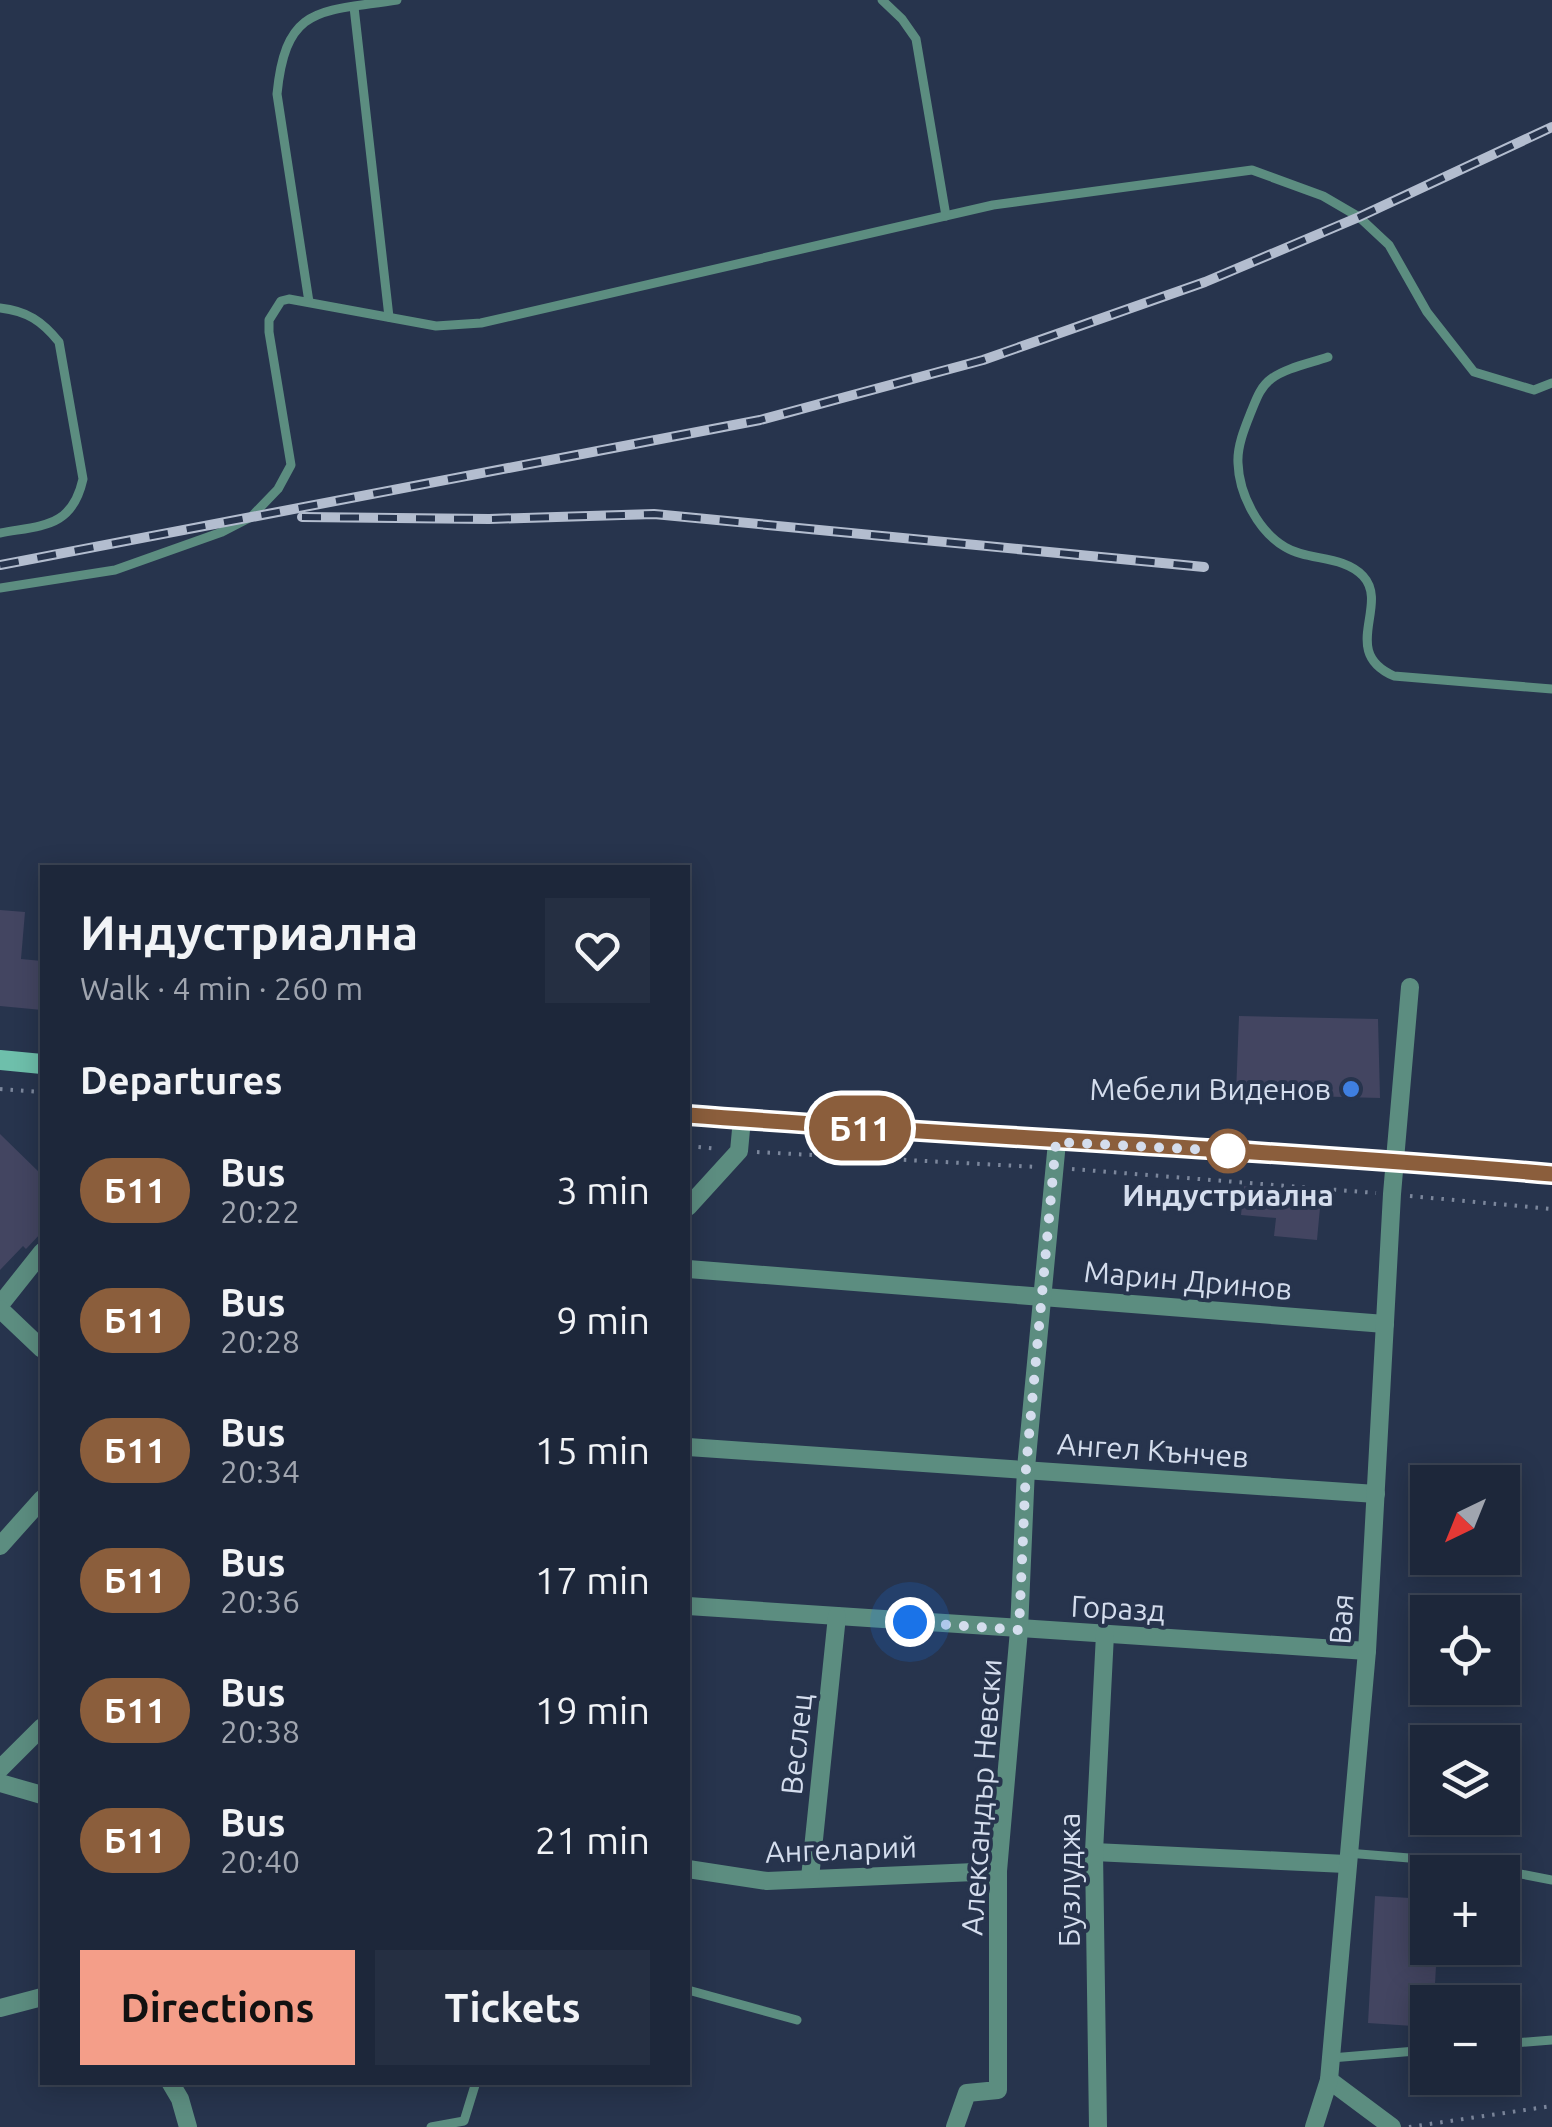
<!DOCTYPE html>
<meta charset="utf-8">
<style>
:root{--surface:#1d273a;--page:#252f42;--text:#f1f3f6;--muted:#a0a5af;--line:#3b4454;--accent:#f49e89}
body{margin:0;font-family:Ubuntu,sans-serif;background:var(--page);color:var(--text);height:100vh;display:flex;flex-direction:column;font-size:38px;white-space:nowrap}
*{box-sizing:border-box;margin:0}
p{font-size:32px;color:var(--muted)}
.icon{flex:none;width:55px;height:55px;fill:none;stroke:currentColor;stroke-width:2;stroke-linecap:round;stroke-linejoin:round}
.map{position:relative;flex:1;overflow:hidden}
.details{position:absolute;left:40px;top:865px;width:650px;height:1220px;display:flex;flex-direction:column;background:var(--surface);border-radius:0px;box-shadow:0 5px 25px #0003,0 0 0 2px var(--line)}
.details>*{flex:none}
.badge{padding:0 20px;border-radius:32px;font-size:35px;line-height:65px}
.needle{width:65px;rotate:223deg}
.buttons{position:absolute;left:1410px;top:1465px;display:grid;gap:20px}
.buttons a{display:grid;place-items:center;width:110px;height:110px;border-radius:0px;background:var(--surface);box-shadow:0 5px 25px #0003,0 0 0 2px var(--line);font-size:50px}
.you{position:absolute;width:50px;height:50px;margin:-25px;border:8px solid #fff;border-radius:50%;background:#1a73e8;box-shadow:0 0 0 15px #1a73e833}
.map>.badge{position:absolute;translate:-50% -50%;box-shadow:0 0 0 5px #fff}
h2{padding:0 40px;font-size:38px;line-height:90px}
.round{display:grid;place-items:center;flex:none;width:105px;height:105px;border-radius:0px;background:var(--page)}
.overview{display:flex;align-items:center;justify-content:space-between;height:170px;padding:0 40px}
h1{font-size:48px;font-weight:600;line-height:75px}
.action{display:flex;gap:20px;margin-top:auto;padding:20px 40px}
.action a{flex:1;height:115px;border-radius:0px;background:var(--accent);color:#111;font-size:40px;font-weight:600;line-height:115px;text-align:center}
.action a+a{background:var(--page);color:var(--text)}
ul{padding:0;list-style:none}
li{display:flex;align-items:center;gap:30px;height:130px;padding:0 40px}
li div{flex:1}
li b{display:block;font-size:38px}
li em{font-style:normal}
li .badge{min-width:110px;font-weight:700;text-align:center}
.map>svg:first-child{display:block}
.building{fill:#434561}
.lines{fill:none;stroke-linecap:round;stroke-linejoin:round}
.path{stroke:#7c879c;stroke-width:4;stroke-dasharray:2.5 8;stroke-linecap:butt}
.service{stroke:#5c8d80;stroke-width:9}
.minor{stroke:#5c8d80;stroke-width:18}
.secondary{stroke:#6ebfab;stroke-width:20}
.rail-casing{stroke:#b3bdcf;stroke-width:10}
.rail{stroke:#27344d;stroke-width:6;stroke-dasharray:19;stroke-linecap:butt}
.line-casing{stroke:#fff;stroke-width:22}
.line{stroke:#8b5e3c;stroke-width:15}
.walk{stroke:#d4dded;stroke-width:10;stroke-dasharray:0 18}
.shop-dot{fill:#3f7fe0;stroke:#27344d;stroke-width:4}
.stop-dot{fill:#fff;stroke:#8b5e3c;stroke-width:5}
.labels{text-anchor:middle;dominant-baseline:central;stroke-width:8;stroke-linejoin:round;paint-order:stroke}
.poi-label{font-size:30px;fill:#d4dded;stroke:#27344d;text-anchor:end}
.stop-label{font-size:30px;font-weight:bold;fill:#d4dded;stroke:#27344d}
.street-label{font-size:30px;fill:#d4dded;stroke:#27344d}
</style>
<div class="map">
<svg width="1552" height="2127" viewBox="0 0 1552 2127">
<rect width="100%" height="100%" fill="#27344d"/>
<!-- building -->
<g class="building">
<path d="M0 910 25 912 21 959 42 961V1010L0 1006Z"/>
<path d="M1239 1016 1378 1019 1380 1098 1236 1094Z"/>
<path d="M0 1134 42 1175V1232L26 1249 23 1246 0 1270Z"/>
<path d="M1244 1186 1321 1197 1317 1240 1274 1236 1276 1218 1241 1215Z"/>
<path d="M1375 1896 1428 1899V1948H1437L1434 2002H1428V2027L1368 2023Z"/>
</g>
<g class="lines">
<!-- path -->
<g class="path">
<path d="M0 1089 42 1092"/>
<path d="M688 1146 718 1149"/>
<path d="M757 1152 1037 1167"/>
<path d="M1072 1169 1376 1193"/>
<path d="M1410 1196 1552 1209"/>
<path d="M1409 2127 1552 2106"/>
</g>
<!-- service -->
<g class="service">
<path d="M882 0 902 19 916 39 946 216"/>
<path d="M354 7 389 317"/>
<path d="M309 302 277 94C286 4 320 12 397 0"/>
<path d="M0 308C27 311 42 321 59 342L83 479C72 528 43 525 0 533"/>
<path d="M1328 357C1311 363 1285 368 1271 379 1260 387 1256 400 1251 412 1245 427 1237 446 1238 463 1239 494 1258 531 1285 547 1308 561 1343 555 1363 576 1390 605 1339 652 1394 676L1552 689"/>
<path d="M0 588 115 570 222 532 251 517 278 489 291 465 269 332V320L281 301 289 299 436 326 481 323 993 205 1252 170 1323 196 1359 217 1389 245 1427 312 1474 372 1534 390 1552 383"/>
<path d="M1347 1853 1459 1862 1552 1880"/>
<path d="M688 1990 797 2020"/>
<path d="M1502 2044 1552 2040"/>
<path d="M1331 2058 1428 2050"/>
<path d="M431 2127 464 2121 476 2082"/>
</g>
<!-- minor -->
<g class="minor">
<path d="M688 1207 739 1151 742 1119"/>
<path d="M688 1269 1385 1324"/>
<path d="M0 1305 42 1252"/>
<path d="M0 1309 42 1349"/>
<path d="M688 1447 1376 1494"/>
<path d="M0 1546 42 1499"/>
<path d="M688 1606 1367 1651"/>
<path d="M0 1769 42 1727"/>
<path d="M0 1783 42 1795"/>
<path d="M1094 1852 1346 1864"/>
<path d="M688 1869 767 1881 998 1871"/>
<path d="M810 1878 837 1616"/>
<path d="M0 2008 42 1997"/>
<path d="M1329 2080 1392 2127"/>
<path d="M170 2082 180 2099 188 2127"/>
<path d="M955 2127 967 2093 998 2090V1871L1019 1630 1026 1468 1057 1142"/>
<path d="M1098 2127 1094 1852 1105 1634"/>
<path d="M1314 2127 1329 2080 1367 1651 1392 1194 1410 987"/>
</g>
<!-- secondary -->
<g class="secondary">
<path d="M0 1060 42 1064"/>
<path d="M688 1115C976 1137 1264 1149 1552 1174"/>
</g>
<!-- rail casing -->
<g class="rail-casing">
<g id="rail">
<path d="M302 517 489 519 654 514 1204 567"/>
<path d="M0 565 760 420 983 360 1205 282 1359 217 1552 127"/>
</g>
</g>
<!-- rail -->
<use href="#rail" class="rail"/>
</g>
<g class="lines">
<!-- line casing -->
<g class="line-casing">
<path id="line" d="M688 1115C975 1137 1264 1149 1552 1174"/>
</g>
<!-- line -->
<use href="#line" class="line"/>
<!-- walk -->
<path class="walk" d="M910 1622 1019 1630 1026 1468 1056 1142 1246 1152 1228 1151"/>
</g>
<!-- markers -->
<circle class="shop-dot" cx="1351" cy="1089" r="10"/>
<circle class="stop-dot" cx="1228" cy="1151" r="20"/>
<g class="labels">
<!-- poi labels -->
<g class="poi-label">
<text x="1331" y="1089">Мебели Виденов</text>
</g>
<!-- stop labels -->
<g class="stop-label">
<text x="1228" y="1195">Индустриална</text>
</g>
<!-- street labels -->
<g class="street-label">
<text transform="translate(1188 1280) rotate(5)">Марин Дринов</text>
<text transform="translate(1153 1450) rotate(4)">Ангел Кънчев</text>
<text transform="translate(1118 1608) rotate(3)">Горазд</text>
<text transform="translate(1341 1619) rotate(-86)">Вая</text>
<text transform="translate(796 1744) rotate(-84)">Веслец</text>
<text transform="translate(981 1797) rotate(-86)">Александър Невски</text>
<text transform="translate(841 1849) rotate(-2)">Ангеларий</text>
<text transform="translate(1069 1880) rotate(-90)">Бузлуджа</text>
</g>
</g>
</svg>
<div class="buttons">
<a><svg class="needle" viewBox="-14 -14 28 28"><path d="M0-13l5 13h-10z" fill="#e53935"/><path d="M0 13l5-13h-10z" fill="#a0a5af"/></svg></a>
<a><svg class="icon" aria-label="locate" viewBox="0 0 24 24"><circle cx="12" cy="12" r="6"/><path d="M12 2v4M12 18v4M2 12h4M18 12h4"/></svg></a>
<a><svg class="icon" aria-label="layers" viewBox="0 0 24 24"><path d="M12 4l9 5-9 5-9-5zM3 14l9 5 9-5"/></svg></a>
<a>+</a>
<a>−</a>
</div>
<div class="you" style="left:910px;top:1622px"></div>
<b class="badge" style="left:860px;top:1128px;background:#8b5e3c;color:#fff">Б11</b>
<section class="details">
<div class="overview"><div><h1>Индустриална</h1><p>Walk · 4 min · 260 m</p></div><a class="round"><svg class="icon" aria-label="heart" viewBox="0 0 24 24"><path d="M12 20l-8-8c-3-5 5-10 8-4 3-6 11-1 8 4z"/></svg></a></div>
<h2>Departures</h2>
<ul>
<li><span class="badge" style="background:#8b5e3c;color:#fff">Б11</span><div><b>Bus</b><p>20:22</p></div><em>3 min</em></li>
<li><span class="badge" style="background:#8b5e3c;color:#fff">Б11</span><div><b>Bus</b><p>20:28</p></div><em>9 min</em></li>
<li><span class="badge" style="background:#8b5e3c;color:#fff">Б11</span><div><b>Bus</b><p>20:34</p></div><em>15 min</em></li>
<li><span class="badge" style="background:#8b5e3c;color:#fff">Б11</span><div><b>Bus</b><p>20:36</p></div><em>17 min</em></li>
<li><span class="badge" style="background:#8b5e3c;color:#fff">Б11</span><div><b>Bus</b><p>20:38</p></div><em>19 min</em></li>
<li><span class="badge" style="background:#8b5e3c;color:#fff">Б11</span><div><b>Bus</b><p>20:40</p></div><em>21 min</em></li>
</ul>
<div class="action"><a>Directions</a><a>Tickets</a></div>
</section>
</div>
